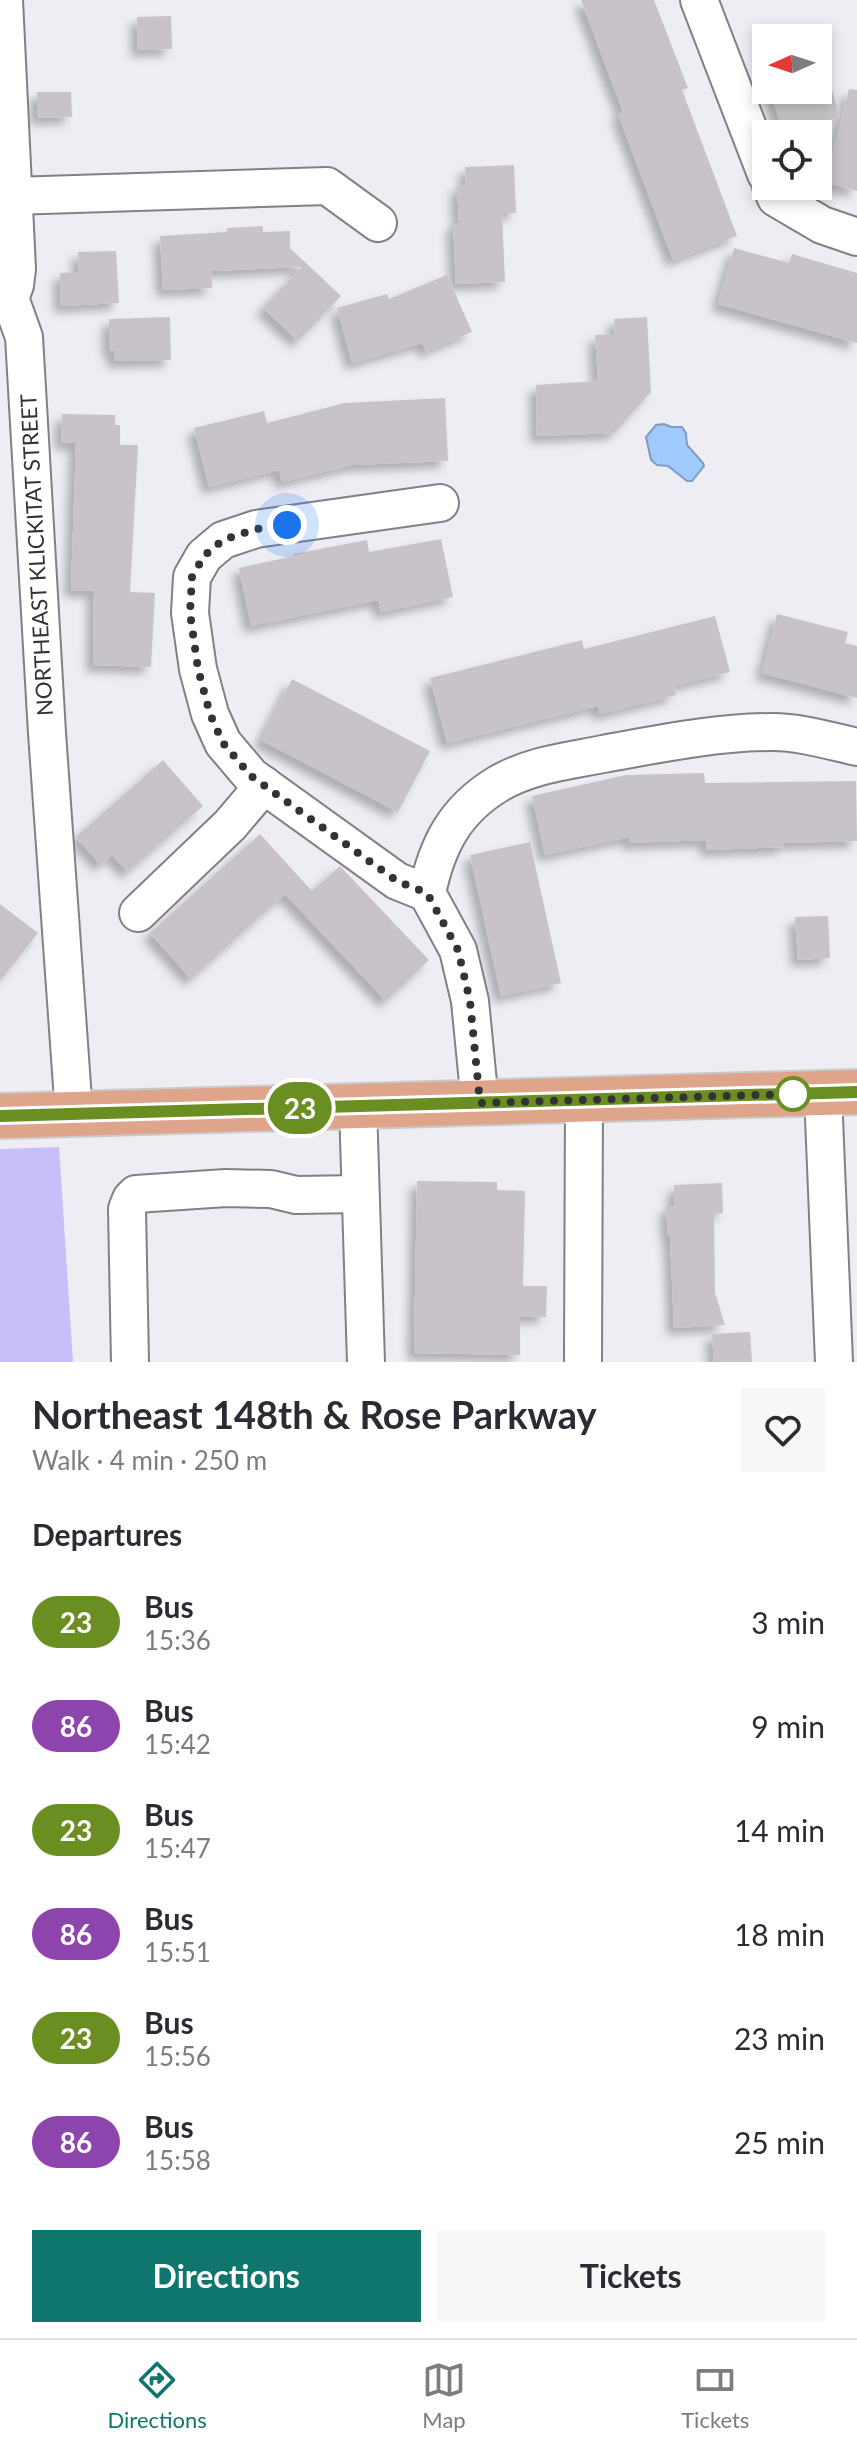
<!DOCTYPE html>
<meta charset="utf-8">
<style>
:root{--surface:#fff;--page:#f7f7f7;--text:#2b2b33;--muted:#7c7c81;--line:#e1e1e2;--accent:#0f766e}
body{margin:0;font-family:Lato,sans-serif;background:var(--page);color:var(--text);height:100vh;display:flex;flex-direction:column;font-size:30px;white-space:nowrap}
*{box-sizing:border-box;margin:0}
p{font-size:26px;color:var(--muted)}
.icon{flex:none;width:44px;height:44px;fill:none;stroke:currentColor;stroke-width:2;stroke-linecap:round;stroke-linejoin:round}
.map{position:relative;height:1362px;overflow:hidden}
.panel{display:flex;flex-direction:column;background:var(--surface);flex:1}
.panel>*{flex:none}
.badge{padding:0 16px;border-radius:26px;font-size:28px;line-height:52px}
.needle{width:52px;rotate:267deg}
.fabs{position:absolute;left:752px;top:24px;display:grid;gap:16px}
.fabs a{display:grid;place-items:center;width:80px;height:80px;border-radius:0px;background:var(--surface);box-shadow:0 4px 12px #0003;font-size:40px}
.you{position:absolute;width:40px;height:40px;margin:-20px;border:6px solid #fff;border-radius:50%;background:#1a73e8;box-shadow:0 0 0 12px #1a73e833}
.map>.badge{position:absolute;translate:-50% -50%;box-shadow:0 0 0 4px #fff}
h2{padding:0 32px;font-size:30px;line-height:72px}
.round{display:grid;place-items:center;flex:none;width:84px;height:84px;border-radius:0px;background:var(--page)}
.headline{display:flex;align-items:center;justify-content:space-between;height:136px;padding:0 32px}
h1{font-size:38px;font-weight:700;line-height:60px}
.primary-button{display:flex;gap:16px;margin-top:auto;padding:16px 32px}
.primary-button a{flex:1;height:92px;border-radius:0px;background:var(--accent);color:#fff;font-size:32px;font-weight:700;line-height:92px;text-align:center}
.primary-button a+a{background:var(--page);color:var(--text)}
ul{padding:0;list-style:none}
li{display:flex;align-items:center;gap:24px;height:104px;padding:0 32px}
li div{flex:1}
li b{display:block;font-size:30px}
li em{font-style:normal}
li .badge{min-width:88px;font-weight:700;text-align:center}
.dock{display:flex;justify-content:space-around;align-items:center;height:112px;border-top:2px solid var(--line);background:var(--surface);font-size:22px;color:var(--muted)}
.dock a{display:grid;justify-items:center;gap:4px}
.dock .current{color:var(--accent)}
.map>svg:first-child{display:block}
.green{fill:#c8bffa}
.water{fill:#a0c9fc;stroke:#7f9cc1;stroke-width:2}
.building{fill:#c8c3c8;filter:url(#shadow)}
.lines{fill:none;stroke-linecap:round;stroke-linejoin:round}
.minor-casing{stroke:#818087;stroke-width:40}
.major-casing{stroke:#cacacb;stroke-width:48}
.minor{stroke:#fff;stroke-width:36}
.major{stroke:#dfa58b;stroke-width:44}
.line-casing{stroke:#fff;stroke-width:18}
.line{stroke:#6b8e23;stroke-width:12}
.walk{stroke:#333336;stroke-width:8;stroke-dasharray:0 14.4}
.stop-dot{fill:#fff;stroke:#6b8e23;stroke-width:4}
.labels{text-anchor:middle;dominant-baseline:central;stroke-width:6;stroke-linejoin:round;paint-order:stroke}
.street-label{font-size:22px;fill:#333336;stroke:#fff}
</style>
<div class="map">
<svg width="857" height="1362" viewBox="0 0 857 1362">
<defs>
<filter id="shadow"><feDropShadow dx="-7" dy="7" stdDeviation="4" flood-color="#0004"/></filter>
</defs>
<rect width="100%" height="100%" fill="#eeedf4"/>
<!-- green -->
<path class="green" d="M59 1147 73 1362H0V1149Z"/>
<!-- water -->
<path class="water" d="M664 424 671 427H682L686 433 687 445 703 463 704 466 692 481H687L668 466 657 465 651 460 646 437 656 425Z"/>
<!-- building -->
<g class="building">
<path d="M581 0H654L688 88 682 90 737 236 673 260 618 114 623 112Z"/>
<path d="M171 16 172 49 138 50 137 17Z"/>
<path d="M849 89 857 90V191L825 182Z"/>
<path d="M770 90H832L840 117 783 133Z"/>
<path d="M37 92H71L72 117 37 118Z"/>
<path d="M514 165 516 213H502L505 282 456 284 453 223H459L457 186 466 185 465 167Z"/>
<path d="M263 226V232L290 231V248L341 296 298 341 263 308 302 267 211 271 212 288 163 290 160 236 227 232V228Z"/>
<path d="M734 248 789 263 792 254 857 273V343L718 304Z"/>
<path d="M116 251 119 303 61 306 60 273 79 272 78 252Z"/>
<path d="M447 275 472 332 426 351 422 343 352 363 337 308 387 294 389 299Z"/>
<path d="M170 317 171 360 114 361V350L109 351V319Z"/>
<path d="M647 317 651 392 614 433 537 436 536 385 598 381 595 335 615 334 614 319Z"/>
<path d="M445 398 448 461 352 465 282 482 279 470 209 487 194 428 264 411 267 423 345 403Z"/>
<path d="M62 414 115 415V425H120V445H138L130 592 155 593 151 667 93 665 94 591 71 590 76 443H61Z"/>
<path d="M441 539 453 597 381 612 378 600 251 626 239 568 294 556V554L367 540 369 552Z"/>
<path d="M777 614 848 632 845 643 857 646V698L762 673Z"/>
<path d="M715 616 730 672 674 686 676 695 600 714 598 706 447 743 430 678 582 640 584 649Z"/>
<path d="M292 679 430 751 398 812 261 740Z"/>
<path d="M163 760 203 806 128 872 112 855 101 865 76 837Z"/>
<path d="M704 773 705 783 856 781 857 841 784 843V847L707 850 706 840 629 843V837L545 855 532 796 626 775Z"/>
<path d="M260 834 312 891 340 866 429 960 386 1001 285 894 191 979 150 933Z"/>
<path d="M530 842 561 983 501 996 470 855Z"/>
<path d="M0 904 38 933 0 981Z"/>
<path d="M828 916 830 958 798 960 795 917Z"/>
<path d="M417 1181 497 1182V1190L525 1191 523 1286H547L546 1317 520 1316V1355L414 1353Z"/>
<path d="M722 1183 723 1213 714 1214 715 1293 725 1325 674 1328 670 1236H668L666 1206H675L674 1185Z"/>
<path d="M750 1332 752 1362H714L712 1334Z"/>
</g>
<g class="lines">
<!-- minor casing -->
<g class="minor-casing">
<g id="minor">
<path d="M4 0 17 269 15 285 10 298 24 337 47 733 74 1114"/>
<path d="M699 0 766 174"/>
<path d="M771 186 776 198 822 225 857 237"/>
<path d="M12 196 327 186 378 223"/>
<path d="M427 893 397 881 251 776 223 743 210 714 198 669 190 613 192 577 204 556 223 540 256 529 440 503"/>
<path d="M427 893C437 845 455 810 498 784 530 765 568 761 603 754 659 744 716 732 773 732 800 732 830 741 857 747"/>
<path d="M427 893 458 950 470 1001 480 1103"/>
<path d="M138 913 230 825 264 785"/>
<path d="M823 1093 834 1362"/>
<path d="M358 1106 366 1362"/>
<path d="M130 1362 127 1209 131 1199 136 1194 226 1188 271 1189 296 1195 360 1194"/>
<path d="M583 1362 584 1100"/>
</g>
</g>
<!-- major casing -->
<g class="major-casing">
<path id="major" d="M0 1116 857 1092"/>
</g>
<!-- minor -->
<use href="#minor" class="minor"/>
<!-- major -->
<use href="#major" class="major"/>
</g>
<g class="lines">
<!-- line casing -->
<g class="line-casing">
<path id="line" d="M0 1116 857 1092"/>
</g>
<!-- line -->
<use href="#line" class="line"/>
<!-- walk -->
<path class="walk" d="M287 525 256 529 223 540 204 556 192 577 190 613 198 669 210 714 223 743 251 776 397 881 427 893 458 950 470 1001 480 1103 793 1094"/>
</g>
<!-- markers -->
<circle class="stop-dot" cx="793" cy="1094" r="16"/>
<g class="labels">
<!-- street labels -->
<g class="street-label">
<text transform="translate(36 555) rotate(-93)">NORTHEAST KLICKITAT STREET</text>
</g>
</g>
</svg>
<div class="fabs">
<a><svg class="needle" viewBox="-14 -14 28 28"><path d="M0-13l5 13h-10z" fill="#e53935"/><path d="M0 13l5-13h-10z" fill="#7c7c81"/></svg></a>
<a><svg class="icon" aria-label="locate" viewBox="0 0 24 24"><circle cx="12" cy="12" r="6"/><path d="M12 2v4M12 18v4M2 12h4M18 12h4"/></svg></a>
</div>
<div class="you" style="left:287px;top:525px"></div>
<b class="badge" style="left:300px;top:1108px;background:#6b8e23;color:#fff">23</b>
</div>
<section class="panel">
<div class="headline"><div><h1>Northeast 148th &amp; Rose Parkway</h1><p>Walk · 4 min · 250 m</p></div><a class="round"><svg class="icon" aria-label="heart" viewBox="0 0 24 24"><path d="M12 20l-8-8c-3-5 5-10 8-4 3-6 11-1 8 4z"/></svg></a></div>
<h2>Departures</h2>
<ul>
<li><span class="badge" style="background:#6b8e23;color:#fff">23</span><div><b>Bus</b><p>15:36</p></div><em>3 min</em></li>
<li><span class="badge" style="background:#8e44ad;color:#fff">86</span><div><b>Bus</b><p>15:42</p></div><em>9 min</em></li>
<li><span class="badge" style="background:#6b8e23;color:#fff">23</span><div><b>Bus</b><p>15:47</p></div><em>14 min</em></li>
<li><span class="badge" style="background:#8e44ad;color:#fff">86</span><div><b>Bus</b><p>15:51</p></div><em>18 min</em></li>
<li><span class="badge" style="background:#6b8e23;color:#fff">23</span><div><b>Bus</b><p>15:56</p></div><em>23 min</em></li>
<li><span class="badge" style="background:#8e44ad;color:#fff">86</span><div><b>Bus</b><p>15:58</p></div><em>25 min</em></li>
</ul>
<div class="primary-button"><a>Directions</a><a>Tickets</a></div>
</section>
<nav class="dock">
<a class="current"><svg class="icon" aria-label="directions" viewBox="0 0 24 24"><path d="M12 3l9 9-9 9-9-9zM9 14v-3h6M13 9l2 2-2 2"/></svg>Directions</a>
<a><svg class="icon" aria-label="map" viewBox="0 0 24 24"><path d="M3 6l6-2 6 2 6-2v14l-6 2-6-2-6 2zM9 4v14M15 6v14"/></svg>Map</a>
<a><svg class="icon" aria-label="tickets" viewBox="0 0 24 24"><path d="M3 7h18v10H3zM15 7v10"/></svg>Tickets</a>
</nav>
